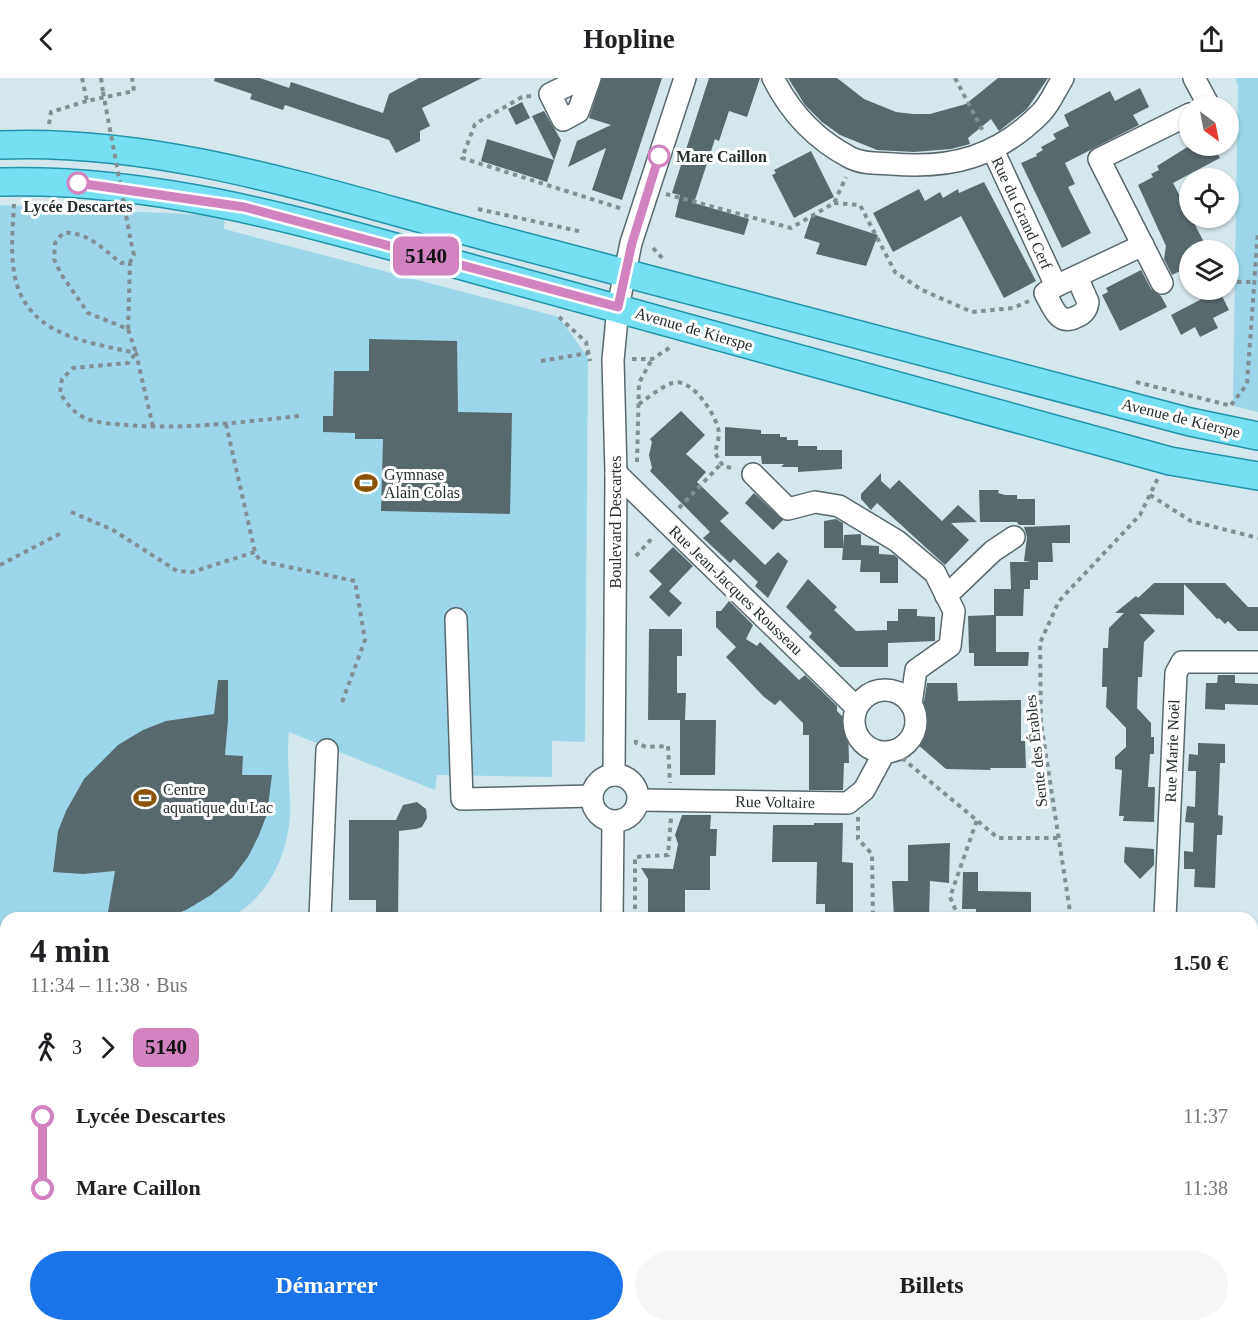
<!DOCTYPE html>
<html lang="fr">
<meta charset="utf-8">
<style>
:root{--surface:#fff;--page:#f6f6f6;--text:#202124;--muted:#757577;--accent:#1a73e8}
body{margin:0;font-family:"Times New Roman",serif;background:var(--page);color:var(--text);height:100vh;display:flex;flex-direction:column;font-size:22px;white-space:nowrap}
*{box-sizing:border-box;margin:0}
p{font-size:20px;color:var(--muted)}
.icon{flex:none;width:33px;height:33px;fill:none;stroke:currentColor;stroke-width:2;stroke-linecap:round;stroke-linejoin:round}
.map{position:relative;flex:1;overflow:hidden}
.sheet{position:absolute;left:0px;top:834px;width:1258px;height:420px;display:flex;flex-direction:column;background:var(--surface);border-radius:18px 18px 0 0;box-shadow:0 2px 4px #0004}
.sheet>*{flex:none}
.badge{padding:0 12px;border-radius:9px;font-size:21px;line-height:39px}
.needle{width:39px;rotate:148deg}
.fabs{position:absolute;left:1179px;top:18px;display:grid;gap:12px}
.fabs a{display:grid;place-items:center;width:60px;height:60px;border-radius:50%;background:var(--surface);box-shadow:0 2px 4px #0004;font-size:30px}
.map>.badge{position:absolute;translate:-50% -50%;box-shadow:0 0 0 3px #fff}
.legs{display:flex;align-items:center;gap:9px;height:66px;padding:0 30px;font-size:20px}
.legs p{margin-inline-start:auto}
.summary{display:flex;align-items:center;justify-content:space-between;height:102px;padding:0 30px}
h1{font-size:33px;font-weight:700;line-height:45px}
.action{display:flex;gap:12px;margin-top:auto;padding:12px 30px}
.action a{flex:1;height:69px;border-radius:36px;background:var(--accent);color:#fff;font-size:24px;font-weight:700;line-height:69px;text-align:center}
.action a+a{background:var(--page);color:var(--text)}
ul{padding:0 30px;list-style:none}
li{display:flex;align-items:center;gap:21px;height:72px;font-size:22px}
li i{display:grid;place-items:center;width:9px;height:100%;margin:0 8px;background:currentColor}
li i::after{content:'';width:15px;height:15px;margin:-8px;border:4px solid;border-radius:50%;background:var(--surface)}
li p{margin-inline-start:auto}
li:first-child i{background:linear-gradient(#0000 50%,currentColor 0)}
li:last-child i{background:linear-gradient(currentColor 50%,#0000 0)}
header{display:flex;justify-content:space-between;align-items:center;height:78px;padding:0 30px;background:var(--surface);font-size:27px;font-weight:700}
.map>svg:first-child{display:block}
.green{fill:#9bd7e8}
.building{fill:#58696d}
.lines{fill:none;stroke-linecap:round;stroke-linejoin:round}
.minor-casing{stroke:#58686d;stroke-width:24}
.major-casing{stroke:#1f93aa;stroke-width:30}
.path{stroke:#828f92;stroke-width:4;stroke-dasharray:4.5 4.5;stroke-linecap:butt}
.minor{stroke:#fff;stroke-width:21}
.major{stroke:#76dff4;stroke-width:27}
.path-bridge{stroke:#828f92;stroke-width:4;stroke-dasharray:4.5 4.5;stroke-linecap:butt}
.line-1-casing{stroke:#fff;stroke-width:14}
.line-1{stroke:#d282be;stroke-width:9}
.stop-1-dot{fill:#fff;stroke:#d282be;stroke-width:3}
.labels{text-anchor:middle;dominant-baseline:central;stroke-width:6;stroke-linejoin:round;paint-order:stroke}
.stop-label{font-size:16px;font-weight:bold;fill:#272e30;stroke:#fff;text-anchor:start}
.street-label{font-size:16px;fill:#272e30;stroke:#fff}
.poi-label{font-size:16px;fill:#272e30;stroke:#fff;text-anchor:start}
</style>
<header><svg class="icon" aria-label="back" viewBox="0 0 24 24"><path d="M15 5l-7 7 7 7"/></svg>Hopline<svg class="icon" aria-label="share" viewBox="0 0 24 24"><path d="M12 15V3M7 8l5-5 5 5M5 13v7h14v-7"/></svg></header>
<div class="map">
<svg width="1258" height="1254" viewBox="0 0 1258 1254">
<rect width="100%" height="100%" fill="#d4e7ec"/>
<!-- green -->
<g class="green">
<path d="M1235 0H1258V334L1234 328 1233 320 1238 8Z"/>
<path d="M0 127 225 138 224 151 559 239 588 280 585 664 552 663V699L437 697 435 712 289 654C286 682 291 710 290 738 287 779 267 822 228 840H6V890H0Z"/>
</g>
<!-- building -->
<g class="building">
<path d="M215 0H260L289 10 291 4 383 35 389 16 419 0H482L422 30 430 48 420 53V63L396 75 389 62 285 27 283 32 250 21 252 16 214 3Z"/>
<path d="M602 0H662L622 122 592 112 606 70 568 89 577 63 611 47 589 40Z"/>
<path d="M709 0H760L747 39 729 33 719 63 715 61 694 125 749 141 744 157 675 139 680 117 672 115Z"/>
<path d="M788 0H837L864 21 896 34 913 36H930L966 26 998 0H1048L1027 31 999 53 991 41 968 60 970 66 951 71 914 74 877 72 840 57 822 44 805 27Z"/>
<path d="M1140 10 1149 29 1133 37 1139 47 1065 85 1075 106 1068 109 1091 155 1062 170 1021 85 1037 78 1036 76 1043 72 1041 69 1056 61 1053 56 1069 48 1064 37 1110 13 1115 23Z"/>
<path d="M522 24 530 40 516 47 508 31Z"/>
<path d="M544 33 561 62 547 104 481 83 487 61 554 82 532 38Z"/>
<path d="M1189 68H1213L1220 80 1173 105 1205 166 1200 172H1190V188L1172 197 1164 181 1166 168 1138 107 1153 99 1151 96 1159 92 1157 88Z"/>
<path d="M811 73 834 119 794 140 772 97 776 95 774 92Z"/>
<path d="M984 104 1036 203 1004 220 961 138 893 174 873 135 919 111 925 123 940 114 943 120 958 111 959 115Z"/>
<path d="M812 136 878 157 866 188 816 176 820 165 804 160Z"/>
<path d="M1141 192 1151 211 1161 218 1167 229 1120 253 1102 217 1108 214 1106 210Z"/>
<path d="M1219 212 1229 232 1213 240 1218 250 1200 259 1195 249 1181 257 1171 237Z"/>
<path d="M369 261 457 263 458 334 512 335 510 436 381 433 383 361H355V355L323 354V338H333L334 293H369Z"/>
<path d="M681 333 705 357 686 376 706 394 697 404 729 435 720 443 765 487 778 474 788 483 768 520 755 508 758 504 734 481 730 485 703 460 710 454 650 393 652 390 649 377 652 364 650 361Z"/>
<path d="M725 349 761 352V356H780V359H787V362H798V368H817V372H842V391L798 394V389H781L784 386H762L761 378H725Z"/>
<path d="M881 395V403L890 411 899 402 942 443 958 427 977 444 951 445 969 462 945 487 877 425 871 432 861 421V416Z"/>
<path d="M979 412H999L998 415 1005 417H1017V421H1035V447H1019L1017 444H980Z"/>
<path d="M754 415 783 442 773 452 745 425Z"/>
<path d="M836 441 843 445V469L844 457 861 456V467L879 468V476L894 477 898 480V505H880V494H860L861 482H842L843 470H824V443Z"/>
<path d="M1070 447V465H1052L1053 484H1038V502H1030V511H1024L1023 538H996V574H1029L1028 588H974V575H969L968 538 994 537V511H1011L1010 484H1031L1024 483 1027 459 1024 449Z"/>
<path d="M673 469 693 488 669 513 682 525 669 539 649 519 662 506 649 493Z"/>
<path d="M808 501 837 529 834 532 856 553 887 552V543H898V531H917V538L935 539V563L888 565V589H840L809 559 812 555 786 529Z"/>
<path d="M1154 505H1225L1248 529H1258V553H1238L1228 543 1225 546 1219 540 1217 541 1184 506V537L1139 536 1155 553 1144 564 1142 599H1138L1137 630 1151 645V659H1154V676H1150L1148 709H1155L1154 744 1123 743 1124 738H1119L1122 692 1115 691V679L1126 669V650L1106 629 1107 609H1102L1103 570H1108L1109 550 1124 535H1115L1136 518 1138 520Z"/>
<path d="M729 523 753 547 746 561 757 568 760 564 799 602 805 597 837 628V633L848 644 849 685H844L843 712H809V657H803V645L780 622 775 627 764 619 726 579 736 569 716 549V533H721Z"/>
<path d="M649 551H682V578H677V615H686L685 642H648Z"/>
<path d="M1218 597H1235V605L1258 606V627L1225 626V632L1205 631 1206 605H1217Z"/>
<path d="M218 602H228V642L225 677 243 678 242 697H272L267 736 259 757 248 779 232 800 211 817 186 832 166 840H107L115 793 83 796 53 794 58 753 66 733 84 701 118 667 143 652 166 643 214 636Z"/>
<path d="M927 605H957L958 623 1021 622V663H1025L1026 690H990L991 692 946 691 917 666Z"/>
<path d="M680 642H716L715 697H680Z"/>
<path d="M1198 665 1225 666V685H1220L1218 737 1223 738 1222 757H1217L1215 810 1194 809 1195 791H1184V773L1193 774 1194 745 1185 744 1187 728 1195 729 1196 693H1188L1189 676 1198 677Z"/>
<path d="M417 724 426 731 427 740 422 749 416 751 399 753 398 840H376V822H349V742H396L403 727Z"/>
<path d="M682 737H711L710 751H717L716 778H710V812H685V840H648V801L641 790 673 791 678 766 675 757Z"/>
<path d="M814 745H843L842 784 853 785V840H825V826H816L817 784H772L773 747H814Z"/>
<path d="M950 765 949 805 930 803 929 840H894L892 803H908V767Z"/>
<path d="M1125 769 1154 771V787L1140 801 1124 784Z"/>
<path d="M963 794H978V813L1031 814V840H976V831H962Z"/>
</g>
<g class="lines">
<!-- minor casing -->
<g class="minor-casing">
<g id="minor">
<path d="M583 0 550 16 563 42 578 34 590 0"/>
<path d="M773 0C791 36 816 62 851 80 863 86 879 85 892 86 952 91 997 79 1041 35 1050 26 1056 11 1063 0"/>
<path d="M1194 0 1208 26 1204 28"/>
<path d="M993 72 1056 208 1143 167"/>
<path d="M1162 205 1099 81 1190 36"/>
<path d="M1056 208 1045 215C1053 229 1058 248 1076 239 1084 236 1087 232 1088 224L1077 199"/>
<path d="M616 395 856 629"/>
<path d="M753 396 788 431 815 424 839 428 897 463 935 495 954 533 950 568 916 592 911 626"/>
<path d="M946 518 993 473 1014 459"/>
<path d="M456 541 462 721 592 718"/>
<circle cx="885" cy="643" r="31"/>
<circle cx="615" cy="720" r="23"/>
<path d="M614 697 616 395 613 282 618 229 631 165 685 0"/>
<path d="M639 722 848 725 864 712 884 675"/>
<path d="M320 840 327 672"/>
<path d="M612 840 613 744"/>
<path d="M1165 840 1176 595 1182 584H1258"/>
<path d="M1252 906 1258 904"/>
<path d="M1252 1023 1258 1039"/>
<path d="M0 1117H6"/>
<path d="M1252 1139 1258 1142"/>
<path d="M219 1248 220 1254"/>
<path d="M610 1248V1254"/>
<path d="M796 1248 797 1254"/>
<path d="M1105 1248 1106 1254"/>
<path d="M74 1254 75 1248"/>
<path d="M351 1254V1248"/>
<path d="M1037 1254 1058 1248"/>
<path d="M1162 1254V1248"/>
</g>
</g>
<!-- major casing -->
<g class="major-casing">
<g id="major">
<path d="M0 67C166 60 329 117 488 159 722 220 956 281 1190 344L1258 358"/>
<path d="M0 104C175 99 343 156 510 201 730 261 950 322 1170 383L1258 398"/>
</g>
</g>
<!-- path -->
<g class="path">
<path d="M82 0 87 23 134 13 132 0"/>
<path d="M101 0 103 14"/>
<path d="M955 0 984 55"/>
<path d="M531 18 522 19 475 46 462 80 623 131"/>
<path d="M49 46 51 34 87 23"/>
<path d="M666 116 791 150 834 125 846 99"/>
<path d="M834 125 860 127 895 194 922 212 972 234 1013 230 1029 223"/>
<path d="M14 126C13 146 11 167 13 186 19 256 82 263 136 275L153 349"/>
<path d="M478 131 583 154"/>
<path d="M131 164 134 177 130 184 121 185C103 171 87 153 63 155L55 165 54 181 61 196 88 235 128 251 136 275 128 285 73 290 62 301 60 315C66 325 74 335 85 340 97 345 113 346 126 347 183 352 242 344 299 338"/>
<path d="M653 170 663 181"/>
<path d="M1228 204H1254"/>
<path d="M559 239 586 264 590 283"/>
<path d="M128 251 130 184"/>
<path d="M632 281H652L671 269"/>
<path d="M541 283 589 275"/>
<path d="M1136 304 1228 327"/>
<path d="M639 326C649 319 661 309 672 305 691 299 712 332 717 347 721 356 717 366 715 375L723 388 735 391"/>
<path d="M1231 327 1247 306 1258 153"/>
<path d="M226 346 255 474 260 483 355 503 365 562 341 627"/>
<path d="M637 384 639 305 652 281"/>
<path d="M1150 417 1191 443 1258 460"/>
<path d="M679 430 722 385"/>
<path d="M71 434 113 452 177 493 192 494 255 474"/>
<path d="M636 478 654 458"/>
<path d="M0 487 63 454"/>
<path d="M636 662V665L646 669 668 668 670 705"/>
<path d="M902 680 998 760H1059"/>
<path d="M858 739V761L872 776 873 840"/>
<path d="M635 840V779L668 777 671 740"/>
<path d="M959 840 950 819 977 742"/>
<path d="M1071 840 1041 645 1040 565 1059 523 1140 437 1158 400"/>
<path d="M1252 1069 1258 1067"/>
<path d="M667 1248V1254"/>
<path d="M983 1248 985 1254"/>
<path d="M1131 1248 1132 1254"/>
<path d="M150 1254V1248"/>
</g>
<!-- minor -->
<use href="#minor" class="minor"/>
<!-- major -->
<use href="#major" class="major"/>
<!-- path-bridge -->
<path class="path-bridge" d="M103 14 131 164"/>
</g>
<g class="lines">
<!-- line-1 casing -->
<g class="line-1-casing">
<path id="line-1" d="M78 105 244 129 618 229 632 165 659 78"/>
</g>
<!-- line-1 -->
<use href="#line-1" class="line-1"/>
</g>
<!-- icons -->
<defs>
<g id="stadium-bare" transform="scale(1.8)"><path d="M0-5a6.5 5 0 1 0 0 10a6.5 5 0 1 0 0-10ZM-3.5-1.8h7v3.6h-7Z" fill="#8a5304" stroke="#fff" stroke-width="2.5" paint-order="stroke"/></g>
</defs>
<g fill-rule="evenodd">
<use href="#stadium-bare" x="366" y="405"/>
<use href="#stadium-bare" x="145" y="720"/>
</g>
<!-- markers -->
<g class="stop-1-dot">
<circle cx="659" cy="78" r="10"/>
<circle cx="78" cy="105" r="10"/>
</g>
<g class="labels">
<!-- stop labels -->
<g class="stop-label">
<text x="676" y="78">Mare Caillon</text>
<text x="78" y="128" text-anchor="middle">Lycée Descartes</text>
</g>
<!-- street labels -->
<g class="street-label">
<text transform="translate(1022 135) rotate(65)">Rue du Grand Cerf</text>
<text transform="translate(694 251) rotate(16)">Avenue de Kierspe</text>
<text transform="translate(1181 340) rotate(14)">Avenue de Kierspe</text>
<text transform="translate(615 444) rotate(-90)">Boulevard Descartes</text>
<text transform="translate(736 512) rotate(44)">Rue Jean-Jacques Rousseau</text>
<text transform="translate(1036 673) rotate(-96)">Sente des Érables</text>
<text transform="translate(1172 673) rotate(-88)">Rue Marie Noël</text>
<text transform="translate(775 724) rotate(1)">Rue Voltaire</text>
</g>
<!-- poi labels -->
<g class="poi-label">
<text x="384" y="396">Gymnase<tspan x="384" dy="18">Alain Colas</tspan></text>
<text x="163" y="711">Centre<tspan x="163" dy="18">aquatique du Lac</tspan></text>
</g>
</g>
</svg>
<div class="fabs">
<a><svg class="needle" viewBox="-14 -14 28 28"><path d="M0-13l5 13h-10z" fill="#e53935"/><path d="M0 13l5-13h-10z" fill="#757577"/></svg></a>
<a><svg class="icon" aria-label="locate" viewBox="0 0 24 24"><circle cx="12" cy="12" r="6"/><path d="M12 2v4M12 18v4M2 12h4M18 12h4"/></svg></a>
<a><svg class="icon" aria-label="layers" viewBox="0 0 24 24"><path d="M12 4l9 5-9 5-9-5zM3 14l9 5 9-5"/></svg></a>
</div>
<b class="badge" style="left:426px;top:178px;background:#d282be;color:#111">5140</b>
<section class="sheet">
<div class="summary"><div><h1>4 min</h1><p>11:34 – 11:38 · Bus</p></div><b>1.50 €</b></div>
<div class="legs"><svg class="icon" aria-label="walk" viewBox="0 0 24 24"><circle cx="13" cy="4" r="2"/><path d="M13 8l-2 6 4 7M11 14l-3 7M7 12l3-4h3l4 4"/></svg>3<svg class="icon" aria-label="forward" viewBox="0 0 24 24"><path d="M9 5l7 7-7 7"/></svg><b class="badge" style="background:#d282be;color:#111">5140</b></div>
<ul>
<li><i style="color:#d282be"></i><b>Lycée Descartes</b><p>11:37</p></li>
<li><i style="color:#d282be"></i><b>Mare Caillon</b><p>11:38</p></li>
</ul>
<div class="action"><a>Démarrer</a><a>Billets</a></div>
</section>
</div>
